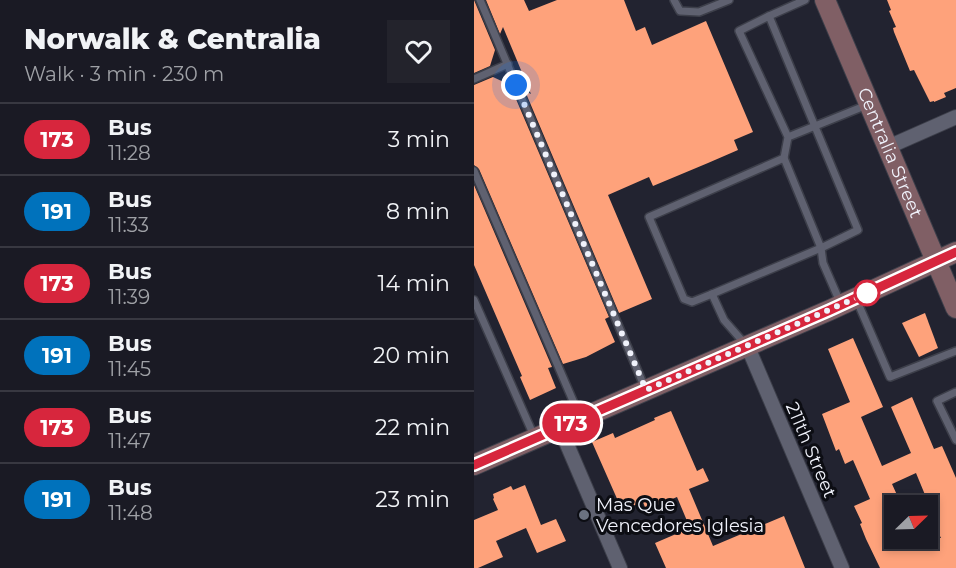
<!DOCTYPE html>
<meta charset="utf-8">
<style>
:root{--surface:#1a1a24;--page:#23232c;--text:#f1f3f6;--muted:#9fa1a6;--line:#383841}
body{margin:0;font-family:Montserrat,sans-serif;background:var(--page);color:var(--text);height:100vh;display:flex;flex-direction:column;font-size:22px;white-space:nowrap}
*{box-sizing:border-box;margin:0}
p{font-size:20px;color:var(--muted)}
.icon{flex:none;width:33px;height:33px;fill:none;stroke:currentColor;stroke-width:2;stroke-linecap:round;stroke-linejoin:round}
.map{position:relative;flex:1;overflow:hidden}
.details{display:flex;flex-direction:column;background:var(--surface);width:474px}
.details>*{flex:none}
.badge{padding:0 12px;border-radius:20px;font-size:21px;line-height:39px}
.needle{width:39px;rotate:67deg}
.buttons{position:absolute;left:410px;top:495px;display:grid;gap:12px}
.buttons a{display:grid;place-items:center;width:54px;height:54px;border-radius:0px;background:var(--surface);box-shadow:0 3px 9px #0003,0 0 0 2px var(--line);font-size:30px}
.you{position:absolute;width:30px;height:30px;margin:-15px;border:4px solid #fff;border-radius:50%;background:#1a73e8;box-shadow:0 0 0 9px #1a73e833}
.map>.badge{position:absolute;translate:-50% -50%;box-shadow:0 0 0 3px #fff}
.round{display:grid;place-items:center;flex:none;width:63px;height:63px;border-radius:0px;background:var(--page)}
.head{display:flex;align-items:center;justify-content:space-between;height:102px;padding:0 24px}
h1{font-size:28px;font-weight:800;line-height:45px}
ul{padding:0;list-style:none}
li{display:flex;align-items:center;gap:18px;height:72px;padding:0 24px;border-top:2px solid var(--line)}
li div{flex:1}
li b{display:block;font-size:22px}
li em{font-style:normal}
li .badge{min-width:66px;font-weight:700;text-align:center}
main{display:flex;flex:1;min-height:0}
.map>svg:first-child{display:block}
.building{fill:#fea27b;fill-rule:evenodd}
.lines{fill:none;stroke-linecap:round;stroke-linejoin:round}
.service-casing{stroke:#3d3f4a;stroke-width:10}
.minor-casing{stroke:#3d3f4a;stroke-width:16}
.secondary-casing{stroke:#3d3f4a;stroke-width:22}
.service{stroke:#5f6170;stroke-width:7}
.minor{stroke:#5f6170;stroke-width:14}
.secondary{stroke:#805f65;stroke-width:20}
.line-casing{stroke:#fff;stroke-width:14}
.line{stroke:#d7263d;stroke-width:9}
.walk{stroke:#f0f2fb;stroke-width:6;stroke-dasharray:0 10.8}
.stop-dot{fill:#fff;stroke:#d7263d;stroke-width:3}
.worship-dot{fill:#6b7280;stroke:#0c0d13;stroke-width:2}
.labels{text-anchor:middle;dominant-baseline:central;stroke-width:6;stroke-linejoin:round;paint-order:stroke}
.street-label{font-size:18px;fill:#f0f2fb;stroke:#0c0d13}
.poi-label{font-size:18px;fill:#f0f2fb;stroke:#0c0d13;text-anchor:start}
</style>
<main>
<section class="details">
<div class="head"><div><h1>Norwalk &amp; Centralia</h1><p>Walk · 3 min · 230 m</p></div><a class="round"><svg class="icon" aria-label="heart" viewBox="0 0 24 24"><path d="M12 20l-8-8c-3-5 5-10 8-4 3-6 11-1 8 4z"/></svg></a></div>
<ul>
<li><span class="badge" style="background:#d7263d;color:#fff">173</span><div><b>Bus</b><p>11:28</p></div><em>3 min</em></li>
<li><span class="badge" style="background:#0072bc;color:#fff">191</span><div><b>Bus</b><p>11:33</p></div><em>8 min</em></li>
<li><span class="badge" style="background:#d7263d;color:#fff">173</span><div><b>Bus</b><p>11:39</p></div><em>14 min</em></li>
<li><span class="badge" style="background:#0072bc;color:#fff">191</span><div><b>Bus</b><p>11:45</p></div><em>20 min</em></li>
<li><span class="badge" style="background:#d7263d;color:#fff">173</span><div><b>Bus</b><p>11:47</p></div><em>22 min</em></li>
<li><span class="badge" style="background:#0072bc;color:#fff">191</span><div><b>Bus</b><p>11:48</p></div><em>23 min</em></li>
</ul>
</section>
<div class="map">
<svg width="482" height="568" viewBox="0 0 482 568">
<rect width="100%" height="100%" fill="#222330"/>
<!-- building -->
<g class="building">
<path d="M0 0 21 50 16 66 0 73Z"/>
<path d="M12 0H50L55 11 83 0H150L162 31 171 27 178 45 232 21 279 132 260 140 264 150 234 163 179 186 175 177 134 195 178 299 145 313 51 91 57 94 29 27 26 34Z"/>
<path d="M413 0H482V88L470 93 472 97 460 102V101L456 102 440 70 436 71 420 32 419 28 422 27 415 11 417 10Z"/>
<path d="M19 77 36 85 135 317 131 319 141 342 112 357 89 364 5 169 0 165V85Z"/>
<path d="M0 185 78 367 74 368 82 388 56 400 46 377 48 376 0 265Z"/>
<path d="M451 313 464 348 445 357 428 323Z"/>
<path d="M379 338 409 407 387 417 408 466 437 453 417 407 438 397 460 449 468 446 482 478V568H406L392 539 386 524 388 523 380 506 396 499 379 460 371 464 365 449 362 451 348 414 376 402 354 349ZM442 473 466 531 464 532 467 538H420V506H428L418 484Z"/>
<path d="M197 411 223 471 229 468 235 481 215 489 239 546 310 516 331 568H192L181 543 216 528 203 497 172 510 169 502 148 510 118 442 139 433 141 438 181 420 180 418Z"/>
<path d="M51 485 67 525 82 519 92 541 63 553 52 528 22 541 29 557 4 568H0V520L24 510 19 499 20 498 19 494 37 486 39 490Z"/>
</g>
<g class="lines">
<!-- service casing -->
<g class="service-casing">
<g id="service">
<path d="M6 0 171 388"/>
<path d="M200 0 206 11 225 12 255 0"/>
<path d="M295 16 331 0"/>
<path d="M0 79 34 64"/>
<path d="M314 137 265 31 295 16 384 230 347 248 238 294 218 302 210 299 175 217 310 158 314 137 393 105"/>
<path d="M310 158 347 248 349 263 366 302"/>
<path d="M0 171 106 417"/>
<path d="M238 294 250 320 271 344"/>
<path d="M0 300 60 436"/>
<path d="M383 301 416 377 482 351"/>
<path d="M482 392 463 401 482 440"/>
</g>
</g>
<!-- minor casing -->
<g class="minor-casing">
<g id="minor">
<path d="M414 147 482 117"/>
<path d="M273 345 368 568"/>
<path d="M86 428 146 568"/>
</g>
</g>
<!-- secondary casing -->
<g class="secondary-casing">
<g id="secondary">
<path id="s1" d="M351 0 482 308"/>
<path d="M0 465 356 310 482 252"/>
</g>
</g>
<!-- service -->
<use href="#service" class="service"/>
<!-- minor -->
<use href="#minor" class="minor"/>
<!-- secondary -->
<use href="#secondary" class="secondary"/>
</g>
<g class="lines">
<!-- line casing -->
<g class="line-casing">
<path id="line" d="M0 465 356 310 482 252"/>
</g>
<!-- line -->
<use href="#line" class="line"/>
<!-- walk -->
<path class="walk" d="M42 85 172 390 398 291 393 293"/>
</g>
<!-- markers -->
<circle class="stop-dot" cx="393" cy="293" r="12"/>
<circle class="worship-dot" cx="110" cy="515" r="6"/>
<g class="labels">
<!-- street labels -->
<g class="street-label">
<text stroke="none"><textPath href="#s1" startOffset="166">Centralia Street</textPath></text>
<text transform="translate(337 450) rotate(67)">211th Street</text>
</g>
<!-- poi labels -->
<g class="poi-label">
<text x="122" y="505">Mas Que<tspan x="122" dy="21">Vencedores Iglesia</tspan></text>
</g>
</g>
</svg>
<div class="buttons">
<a><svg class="needle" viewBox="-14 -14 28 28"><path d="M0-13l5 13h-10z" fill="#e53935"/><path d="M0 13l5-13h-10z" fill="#9fa1a6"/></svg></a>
</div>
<div class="you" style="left:42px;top:85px"></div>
<b class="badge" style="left:97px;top:423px;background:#d7263d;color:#fff">173</b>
</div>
</main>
